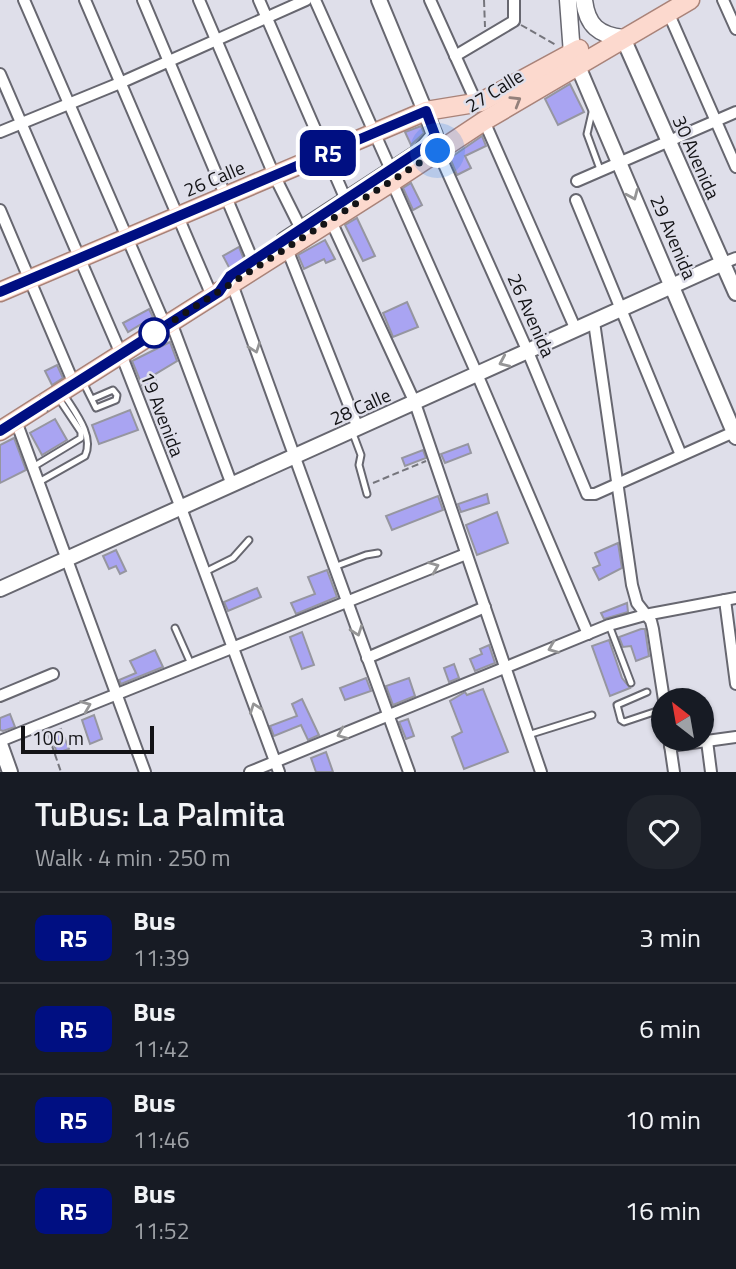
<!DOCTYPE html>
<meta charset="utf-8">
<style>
:root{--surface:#171b24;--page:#20242c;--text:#f1f3f6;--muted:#9ea1a6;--line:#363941}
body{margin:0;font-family:"Titillium Web",sans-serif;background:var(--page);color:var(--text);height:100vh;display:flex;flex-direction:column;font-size:26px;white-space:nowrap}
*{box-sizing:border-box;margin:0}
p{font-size:23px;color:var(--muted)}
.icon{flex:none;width:38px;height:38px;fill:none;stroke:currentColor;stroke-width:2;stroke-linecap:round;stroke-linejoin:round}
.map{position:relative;height:772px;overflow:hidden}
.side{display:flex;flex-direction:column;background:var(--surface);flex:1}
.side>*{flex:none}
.badge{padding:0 14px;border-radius:10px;font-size:24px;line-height:46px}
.needle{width:46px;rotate:329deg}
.tools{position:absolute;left:651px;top:688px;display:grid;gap:14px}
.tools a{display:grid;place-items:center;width:63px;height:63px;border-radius:50%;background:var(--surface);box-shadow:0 2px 5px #0004;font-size:35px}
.scale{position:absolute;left:21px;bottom:18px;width:133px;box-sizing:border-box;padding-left:7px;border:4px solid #131316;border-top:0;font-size:19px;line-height:24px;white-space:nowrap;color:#131316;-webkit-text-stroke:5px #dfdfea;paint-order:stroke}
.you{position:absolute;width:35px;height:35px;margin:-18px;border:5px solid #fff;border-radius:50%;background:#1a73e8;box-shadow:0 0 0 10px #1a73e833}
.map>.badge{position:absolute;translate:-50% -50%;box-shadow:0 0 0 4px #fff}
.round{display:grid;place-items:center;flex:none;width:74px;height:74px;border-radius:28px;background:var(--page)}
.summary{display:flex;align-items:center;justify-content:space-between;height:119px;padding:0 35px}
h1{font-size:33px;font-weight:600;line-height:52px}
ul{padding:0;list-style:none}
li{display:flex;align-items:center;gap:21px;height:91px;padding:0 35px;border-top:2px solid var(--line)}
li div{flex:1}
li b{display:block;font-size:26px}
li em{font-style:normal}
li .badge{min-width:77px;font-weight:700;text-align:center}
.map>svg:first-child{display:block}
.building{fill:#a9a4f2;stroke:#9696a0;stroke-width:2}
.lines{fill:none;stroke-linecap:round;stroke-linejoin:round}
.service-casing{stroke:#676770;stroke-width:9}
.minor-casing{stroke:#676770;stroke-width:14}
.tertiary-casing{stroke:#676770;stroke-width:18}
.secondary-casing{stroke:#676770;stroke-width:19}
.primary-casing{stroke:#a98379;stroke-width:21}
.path{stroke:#75757c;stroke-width:2;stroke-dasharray:7 3.5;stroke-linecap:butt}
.service{stroke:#fff;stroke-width:5}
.minor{stroke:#fff;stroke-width:10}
.tertiary{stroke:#fff;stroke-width:14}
.secondary{stroke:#fff;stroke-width:16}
.primary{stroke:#fcd9ce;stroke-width:18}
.path-bridge{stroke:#75757c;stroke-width:2;stroke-dasharray:7 3.5;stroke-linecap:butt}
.oneway{stroke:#93807b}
.oneway2{stroke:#959596}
.line-casing{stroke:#fff;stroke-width:16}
.line{stroke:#000f82;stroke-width:10}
.walk{stroke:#131316;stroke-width:7;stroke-dasharray:0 12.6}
.stop-dot{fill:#fff;stroke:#000f82;stroke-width:3.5}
.labels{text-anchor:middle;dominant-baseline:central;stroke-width:5;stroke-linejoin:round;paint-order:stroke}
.street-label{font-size:19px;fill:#131316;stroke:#dfdfea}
</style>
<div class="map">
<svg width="736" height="772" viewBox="0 0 736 772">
<rect width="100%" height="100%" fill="#dfdfea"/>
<!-- building -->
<g class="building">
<path d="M570 84 584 112 558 125 545 99Z"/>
<path d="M421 126 424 133 411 145 405 132Z"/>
<path d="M482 136 486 146 465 156 471 168 457 175 450 158Z"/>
<path d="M411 183 422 205 413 210 403 188Z"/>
<path d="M357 218 375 256 363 261 345 225Z"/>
<path d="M325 240 335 259 326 263 324 259 304 269 298 255Z"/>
<path d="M239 247 245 262 231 271 223 256Z"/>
<path d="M407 302 418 327 393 337 383 313Z"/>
<path d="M149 309 153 317 128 332 123 323Z"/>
<path d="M170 342 177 361 154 375 157 384 144 390 132 361Z"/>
<path d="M57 365 63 378 52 385 45 371Z"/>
<path d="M130 410 138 430 99 444 92 425Z"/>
<path d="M55 419 67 440 42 455 30 433Z"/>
<path d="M14 438 26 470 0 483V445Z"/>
<path d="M468 444 471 453 445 463 441 454Z"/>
<path d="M423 450 426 458 405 466 402 458Z"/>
<path d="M487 494 489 503 461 512 458 504Z"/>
<path d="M438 496 443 510 392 530 386 516Z"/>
<path d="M497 512 508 543 477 555 466 525Z"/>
<path d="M618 543 622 568 599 580 593 568 600 565 595 553Z"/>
<path d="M116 550 126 571 120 574 116 566 109 569 103 556Z"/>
<path d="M327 570 337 597 296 614 291 603 315 594 308 577Z"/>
<path d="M257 588 261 597 228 611 224 602Z"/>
<path d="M627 603 628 612 604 619 601 613Z"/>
<path d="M641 629H645L649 656 636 661 631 646 623 647 619 637Z"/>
<path d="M302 632 314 665 302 669 290 637Z"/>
<path d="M609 640 622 678 630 688 610 696 592 646Z"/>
<path d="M489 645 495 663 475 671 470 659 482 654 480 649Z"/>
<path d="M155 650 163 667 121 684 119 680 136 673 130 661Z"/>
<path d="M454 664 459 678 449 682 444 668Z"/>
<path d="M366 678 371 691 345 700 340 688Z"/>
<path d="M409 678 415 696 393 705 386 686Z"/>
<path d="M483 689 508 752 464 769 452 737 462 732 450 701 465 692 467 695Z"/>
<path d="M302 699 319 735 308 740 301 725 274 736 270 726 297 716 292 704Z"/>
<path d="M10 714 15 727 3 731 0 730V718Z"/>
<path d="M94 715 102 739 90 744 82 720Z"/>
<path d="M408 719 414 736 406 739 399 722Z"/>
<path d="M61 729 69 749 57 753 50 733Z"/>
<path d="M326 752 333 772H316L311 758Z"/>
</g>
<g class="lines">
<!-- service casing -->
<g class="service-casing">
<g id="service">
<path d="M593 108 587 134 601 172"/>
<path d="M83 382 96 408 116 400 117 395 113 390 92 399"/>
<path d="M352 431 361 455 359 465 367 494"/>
<path d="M33 467 81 438V432L59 399"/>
<path d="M39 482 85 456C95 435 73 410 63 393"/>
<path d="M334 567 366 555 378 553"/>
<path d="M205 572 233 558 249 540"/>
<path d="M609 625 631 683"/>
<path d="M175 628 191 664"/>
<path d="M647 692 617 705 621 720 624 722 663 709"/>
<path d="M528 735 592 715"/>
</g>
</g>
<!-- minor casing -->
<g class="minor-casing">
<g id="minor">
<path d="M24 0 165 325"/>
<path d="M85 0 212 296"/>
<path d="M143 0 253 261"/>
<path d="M199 0 274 175 301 229"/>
<path d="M259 0 346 200"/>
<path d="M315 0 391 170"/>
<path d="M430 0 472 93 475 99 481 102"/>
<path d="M723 0 736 29"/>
<path d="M668 12 736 167"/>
<path d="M455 56 514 21V0"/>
<path d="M0 74 121 354 181 508 279 772"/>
<path d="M484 121 576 330"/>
<path d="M0 132 120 83 306 0"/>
<path d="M438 151 528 352 587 494H595L736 431"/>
<path d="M577 181 736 112"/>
<path d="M392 182 477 374 588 634"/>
<path d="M576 200 681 455"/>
<path d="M0 210 74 384"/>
<path d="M331 221 415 403 541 772"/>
<path d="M287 249 358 428"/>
<path d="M723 263 736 258"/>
<path d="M232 284 409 772"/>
<path d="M171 322 232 485"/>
<path d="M594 322 632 585 637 603 651 621 653 629 664 700"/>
<path d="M16 421 145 772"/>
<path d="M725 600 736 684"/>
<path d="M367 658 485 607"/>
<path d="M0 696 53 674"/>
<path d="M669 738 674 772"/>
<path d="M0 741 466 554"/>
<path d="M707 741 711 772"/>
<path d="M670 746 736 737"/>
<path d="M250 772 609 625 645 615 736 598"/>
</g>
</g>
<!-- tertiary casing -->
<g class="tertiary-casing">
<g id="tertiary">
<path d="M623 38 736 293"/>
<path d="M577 64 736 437"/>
<path d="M284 240 420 151 435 135 379 0"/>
<path d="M0 589 723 263"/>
<path d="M0 744 10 772"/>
</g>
</g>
<!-- secondary casing -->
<g class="secondary-casing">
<g id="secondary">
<path d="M568 0 572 54 576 63"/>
<path d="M584 0C587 26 599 35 623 38"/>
</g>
</g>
<!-- primary casing -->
<g class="primary-casing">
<g id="primary">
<path d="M0 292 426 111 481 102 579 49"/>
<path d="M0 431 392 182 484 121 690 0"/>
</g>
</g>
<!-- path -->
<g class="path">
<path d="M484 0 485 27"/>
<path d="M521 25 556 45"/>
<path d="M373 483 426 461"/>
<path d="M48 734 61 772"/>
</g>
<!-- service -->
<use href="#service" class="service"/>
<!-- minor -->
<use href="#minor" class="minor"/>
<!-- tertiary -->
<use href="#tertiary" class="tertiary"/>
<!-- secondary -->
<use href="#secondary" class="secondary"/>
<!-- primary -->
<use href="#primary" class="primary"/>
<!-- path-bridge -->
<path class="path-bridge" d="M40 396 49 414"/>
</g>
<!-- one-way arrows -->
<defs><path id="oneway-chevron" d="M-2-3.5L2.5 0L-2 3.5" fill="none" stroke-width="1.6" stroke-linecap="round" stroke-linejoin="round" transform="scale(1.75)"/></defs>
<use class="oneway" href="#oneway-chevron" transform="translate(516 101) rotate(-31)"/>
<g class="oneway2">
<use href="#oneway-chevron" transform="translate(633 195) rotate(67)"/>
<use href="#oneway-chevron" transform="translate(255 348) rotate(70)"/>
<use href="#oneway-chevron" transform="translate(504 362) rotate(156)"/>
<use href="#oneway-chevron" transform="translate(434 567) rotate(-22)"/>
<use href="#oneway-chevron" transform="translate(357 631) rotate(70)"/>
<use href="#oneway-chevron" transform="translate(553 648) rotate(158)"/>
<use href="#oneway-chevron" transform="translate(86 706) rotate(-22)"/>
<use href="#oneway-chevron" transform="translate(255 708) rotate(-110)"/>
<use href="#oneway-chevron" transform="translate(342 734) rotate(158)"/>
</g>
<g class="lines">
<!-- line casing -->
<g class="line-casing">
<path id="line" d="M0 292 426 111 435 135 425 147 230 276 219 292 0 431"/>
</g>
<!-- line -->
<use href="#line" class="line"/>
<!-- walk -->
<path class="walk" d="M154 333 438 151"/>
</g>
<!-- markers -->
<circle class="stop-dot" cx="154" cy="333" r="14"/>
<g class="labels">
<!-- street labels -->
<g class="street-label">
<text transform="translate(494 90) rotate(-32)">27 Calle</text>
<text transform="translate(697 157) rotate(66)">30 Avenida</text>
<text transform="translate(214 178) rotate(-23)">26 Calle</text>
<text transform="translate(674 237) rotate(67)">29 Avenida</text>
<text transform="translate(532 315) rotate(66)">26 Avenida</text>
<text transform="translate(360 406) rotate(-24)">28 Calle</text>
<text transform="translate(163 414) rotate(69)">19 Avenida</text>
</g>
</g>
</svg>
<div class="tools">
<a><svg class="needle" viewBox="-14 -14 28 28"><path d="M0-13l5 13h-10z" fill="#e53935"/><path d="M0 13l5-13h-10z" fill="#9ea1a6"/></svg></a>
</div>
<div class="scale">100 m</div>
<div class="you" style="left:438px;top:151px"></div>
<b class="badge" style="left:328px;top:153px;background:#000f82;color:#fff">R5</b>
</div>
<section class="side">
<div class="summary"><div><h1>TuBus: La Palmita</h1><p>Walk · 4 min · 250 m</p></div><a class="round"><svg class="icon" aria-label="heart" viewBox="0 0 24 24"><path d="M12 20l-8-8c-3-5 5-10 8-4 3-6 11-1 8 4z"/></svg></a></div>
<ul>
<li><span class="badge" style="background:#000f82;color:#fff">R5</span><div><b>Bus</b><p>11:39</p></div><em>3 min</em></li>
<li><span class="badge" style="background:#000f82;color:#fff">R5</span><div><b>Bus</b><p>11:42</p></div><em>6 min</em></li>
<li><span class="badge" style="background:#000f82;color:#fff">R5</span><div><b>Bus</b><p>11:46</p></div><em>10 min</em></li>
<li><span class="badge" style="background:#000f82;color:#fff">R5</span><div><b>Bus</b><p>11:52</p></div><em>16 min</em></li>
</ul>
</section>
